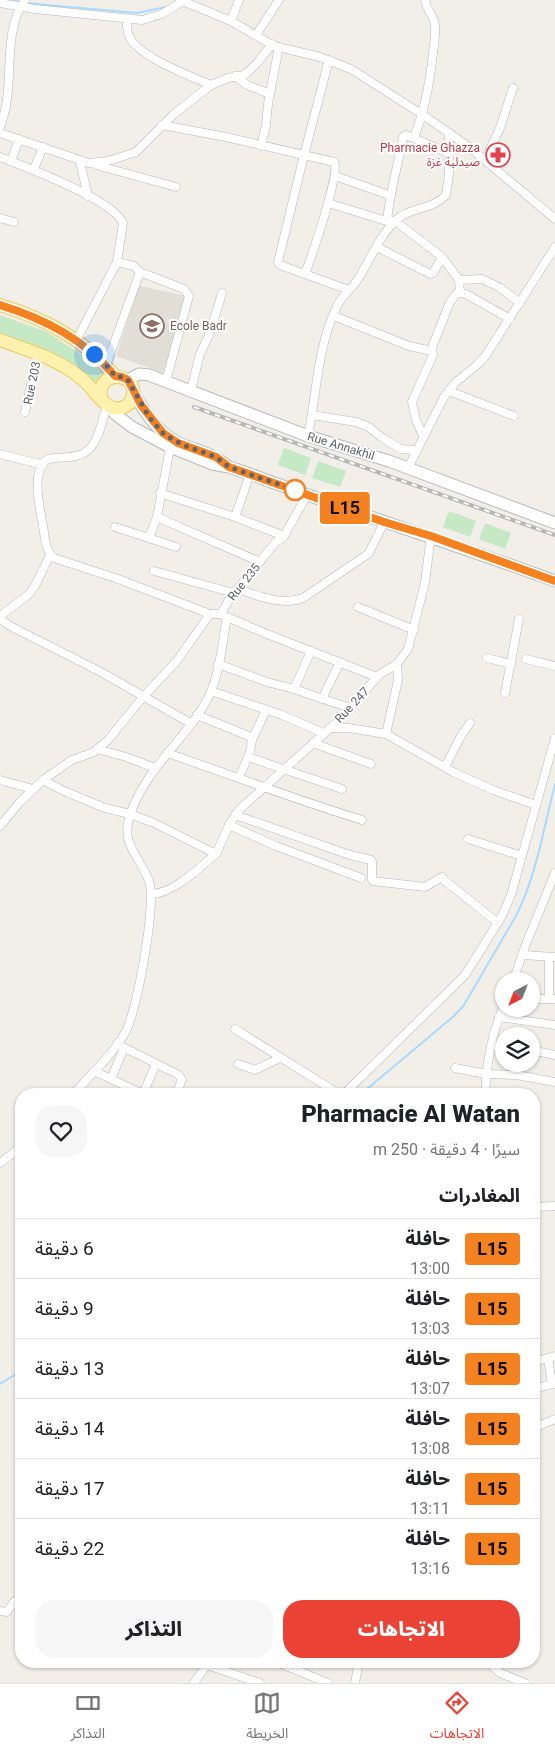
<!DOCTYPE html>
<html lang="ar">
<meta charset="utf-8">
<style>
:root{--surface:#fff;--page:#f6f6f6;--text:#202124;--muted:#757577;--line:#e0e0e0;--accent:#ea4335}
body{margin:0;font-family:Roboto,"Noto Sans Arabic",sans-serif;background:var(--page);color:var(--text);direction:rtl;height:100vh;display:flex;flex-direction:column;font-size:19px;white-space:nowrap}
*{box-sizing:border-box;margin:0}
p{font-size:16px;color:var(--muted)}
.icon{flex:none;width:28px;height:28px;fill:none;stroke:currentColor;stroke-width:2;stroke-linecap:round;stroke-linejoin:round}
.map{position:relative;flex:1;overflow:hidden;direction:ltr}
.side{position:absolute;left:15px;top:1088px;width:525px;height:580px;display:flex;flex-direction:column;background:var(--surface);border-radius:20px;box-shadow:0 1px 4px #0004;direction:rtl}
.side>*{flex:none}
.badge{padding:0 10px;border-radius:4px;font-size:18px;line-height:32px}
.needle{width:32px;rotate:222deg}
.controls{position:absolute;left:495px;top:972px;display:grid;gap:10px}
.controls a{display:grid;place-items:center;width:45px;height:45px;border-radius:50%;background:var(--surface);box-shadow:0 1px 4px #0004;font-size:25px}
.you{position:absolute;width:25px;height:25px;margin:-12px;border:4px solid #fff;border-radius:50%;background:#1a73e8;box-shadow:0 0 0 8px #1a73e833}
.map>.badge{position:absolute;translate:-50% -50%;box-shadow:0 0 0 2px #fff}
h2{padding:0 20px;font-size:19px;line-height:45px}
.round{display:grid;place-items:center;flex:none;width:52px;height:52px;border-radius:20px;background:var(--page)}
.summary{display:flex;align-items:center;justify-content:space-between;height:85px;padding:0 20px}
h1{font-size:24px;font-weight:800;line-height:38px}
.primary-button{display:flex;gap:10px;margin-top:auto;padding:10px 20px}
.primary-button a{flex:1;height:58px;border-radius:20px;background:var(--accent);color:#fff;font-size:20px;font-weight:800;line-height:58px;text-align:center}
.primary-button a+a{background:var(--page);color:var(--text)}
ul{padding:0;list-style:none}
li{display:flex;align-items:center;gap:15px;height:60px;padding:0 20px;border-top:1px solid var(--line)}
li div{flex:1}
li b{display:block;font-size:19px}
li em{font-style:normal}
li .badge{min-width:55px;font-weight:700;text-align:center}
.tab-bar{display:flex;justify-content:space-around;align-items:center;height:70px;border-top:1px solid var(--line);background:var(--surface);font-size:14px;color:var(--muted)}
.tab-bar a{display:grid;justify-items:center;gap:2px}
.tab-bar .selected{color:var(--accent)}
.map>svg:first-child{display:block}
.education{fill:#e1ded6}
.green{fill:#c5e8c5}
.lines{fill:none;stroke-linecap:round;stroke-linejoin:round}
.stream{stroke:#aadaff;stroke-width:2}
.street-casing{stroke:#b5b8bc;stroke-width:9}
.secondary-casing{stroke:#b6babf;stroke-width:13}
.primary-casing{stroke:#f2c960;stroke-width:14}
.street{stroke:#fff;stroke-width:8}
.secondary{stroke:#fff;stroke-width:11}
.primary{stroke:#fff2af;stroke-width:12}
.rail-casing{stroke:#b6b7b8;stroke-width:4}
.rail{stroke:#fff;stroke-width:2;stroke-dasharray:5.5;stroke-linecap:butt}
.line-casing{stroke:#fff;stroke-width:11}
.line{stroke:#f58220;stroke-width:8}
.walk{stroke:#5f6368;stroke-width:5;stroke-dasharray:0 9}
.stop-dot{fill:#fff;stroke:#f58220;stroke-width:2.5}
.labels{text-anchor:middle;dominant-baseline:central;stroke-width:4;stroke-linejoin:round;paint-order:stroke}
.health-label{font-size:12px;fill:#be3a42;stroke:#fff;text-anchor:end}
.education-label{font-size:12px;fill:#785e54;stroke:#fff;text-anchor:start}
.street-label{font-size:12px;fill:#5f6368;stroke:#fff}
</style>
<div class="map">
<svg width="555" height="1683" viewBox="0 0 555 1683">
<rect width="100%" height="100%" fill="#f1efe8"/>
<!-- education -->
<path class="education" d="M139 286 187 296 163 373 116 356Z"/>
<!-- green -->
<g class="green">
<path d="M0 315 47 332 106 371 94 384 0 337Z"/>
<path d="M284 448 311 458 305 475 278 465Z"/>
<path d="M318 461 346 471 340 487 312 478Z"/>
<path d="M449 511 476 521 470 537 443 527Z"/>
<path d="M485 523 511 533 505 549 479 539Z"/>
</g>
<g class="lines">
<!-- stream -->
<g class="stream">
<path d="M6 0 21 2"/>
<path d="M25 3 137 13 166 7"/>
<path d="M361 1094 454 1016 464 1005 517 914C537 873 544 827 555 784"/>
<path d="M0 1384 21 1371"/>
</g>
<!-- street casing -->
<g class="street-casing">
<g id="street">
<path d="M180 0 231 21 274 46 320 57 351 69 423 115 469 147 555 219"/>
<path d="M0 3 35 9 142 20 162 14 183 1"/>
<path d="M127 19C127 26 126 31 130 38 140 57 190 76 211 85"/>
<path d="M231 21 239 0"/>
<path d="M256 35 279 0"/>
<path d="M329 60 304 155 278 262 280 265 349 290"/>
<path d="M235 76 247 85 270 94"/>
<path d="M162 125 226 137 334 162C341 172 311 258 305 274"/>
<path d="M0 127C17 86 0 35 25 0"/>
<path d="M0 133 89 163 108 161 136 152 174 114 211 85 228 78 244 75 248 72 258 62 272 44"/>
<path d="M414 137C425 110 430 82 433 53 434 44 436 34 435 25 434 16 426 9 425 0"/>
<path d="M261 146 266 125 268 104 279 47"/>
<path d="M0 157C26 167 112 199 123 223L117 262 76 341"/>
<path d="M485 160 500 128 513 88"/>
<path d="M11 161 19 139"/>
<path d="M80 162 88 196"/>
<path d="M96 165 176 187"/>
<path d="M34 169 43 147"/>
<path d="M335 176 389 195"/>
<path d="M328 203 383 220 395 221 442 257 459 280 460 292"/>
<path d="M0 218 14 222"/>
<path d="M387 221C390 192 398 165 403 137L406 135 448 153"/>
<path d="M377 247 430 274 433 273 442 257"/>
<path d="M140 272 184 289 189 296 166 381"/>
<path d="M459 280 482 279 499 287 520 303"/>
<path d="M334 316 409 346 432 351 433 355 412 402 416 420 423 436"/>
<path d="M431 350 450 302 457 293 466 294 510 319"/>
<path d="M106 365 140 272 134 266 117 262"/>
<path d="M191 390 200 354 210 333 222 293"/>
<path d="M449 391 514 416"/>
<path d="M107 405C101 424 98 452 76 456 67 458 58 457 48 459 30 470 40 509 43 526 45 537 45 551 54 558L118 579 210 614"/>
<path d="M25 412 38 353"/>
<path d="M312 415 356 422 369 427 381 437 401 449 416 450"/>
<path d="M308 436C317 392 317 348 337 306 342 295 352 289 358 279 370 260 379 237 395 221 408 207 433 210 446 195L449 174V133"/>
<path d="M0 454 43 465"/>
<path d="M408 468 444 397 455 383 478 364 486 355 555 247"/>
<path d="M160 493 235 517 284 536"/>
<path d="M157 517 260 562"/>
<path d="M235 517 250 474"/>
<path d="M115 527 176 547"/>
<path d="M149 538 157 517 171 443"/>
<path d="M154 571 234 593"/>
<path d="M238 589C258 596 282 606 303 598L368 554 374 543 384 522"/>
<path d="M358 607 414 630"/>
<path d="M0 616 28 595 35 586 50 555"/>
<path d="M227 617 267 634 377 677"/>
<path d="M0 619 10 626 101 672 190 723"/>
<path d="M311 651 294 689 350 708"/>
<path d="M487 658 511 664"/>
<path d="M526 659 555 666"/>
<path d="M218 664 267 682 294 689"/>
<path d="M211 691 282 715 323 733"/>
<path d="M505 693 519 619"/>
<path d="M322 699 340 662"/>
<path d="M197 715 251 737C254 749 244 765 239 777"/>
<path d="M330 728H349L386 734 455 773 493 790 536 805"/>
<path d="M386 734 398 680 397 664"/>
<path d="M252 740 266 710"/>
<path d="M313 743 371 764"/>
<path d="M97 749 126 757 155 768"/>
<path d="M167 753C232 775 296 800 362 820"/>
<path d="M248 757 342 789"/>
<path d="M445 767 461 736 470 723"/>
<path d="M0 780 33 789"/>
<path d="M43 780 64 791 105 808 130 814 154 823 216 854 229 825 240 809 337 722 380 674 397 664 408 649 425 583 431 536"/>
<path d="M235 815 350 855 371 860 372 862V880L373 881 425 887 442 877 444 880 498 923"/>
<path d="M229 825 276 846 361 878"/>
<path d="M0 826 20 802 43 780 72 760 94 752 108 740 143 697 176 662 210 614H221L230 598 275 543 284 536 307 495"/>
<path d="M468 839 522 856"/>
<path d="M153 894C177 891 197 869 216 854"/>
<path d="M522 955 555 957"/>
<path d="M549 957V999"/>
<path d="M513 981 526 944 555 873"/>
<path d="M531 999H555"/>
<path d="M499 1017 555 1025"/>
<path d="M235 1029 339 1094"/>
<path d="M117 1044 179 1075 182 1080 176 1094"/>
<path d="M491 1046 504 1047"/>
<path d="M531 1050 555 1055"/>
<path d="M238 1064 255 1070 280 1058"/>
<path d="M455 1068 486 1074 517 1075 555 1082"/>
<path d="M94 1071 143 1094 156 1064"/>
<path d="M111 1079 124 1048"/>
<path d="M78 1089 87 1094"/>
<path d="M73 1094C91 1075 112 1055 125 1033 137 1013 157 901 149 881 140 856 120 845 130 815 146 767 186 740 208 698 220 674 222 644 227 617L221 614"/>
<path d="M344 1094 465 975 502 916 511 895 555 738"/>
<path d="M485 1094C487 1063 491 1034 504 1006"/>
<path d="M0 1163 21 1147"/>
<path d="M534 1207 555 1206"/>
<path d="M548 1358 552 1384"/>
<path d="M534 1362 555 1356"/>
<path d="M534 1389 555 1383"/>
<path d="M534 1428 555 1419"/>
<path d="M0 1611 7 1612 14 1602 21 1597"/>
<path d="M274 1661 328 1683"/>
<path d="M487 1661 500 1673 525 1683"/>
<path d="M207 1665 260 1683"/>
<path d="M194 1683 209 1662"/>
<path d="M355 1683 359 1661"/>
</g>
</g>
<!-- secondary casing -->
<g class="secondary-casing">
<g id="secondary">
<path d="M128 380 139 374 149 375 308 436 389 461 555 523"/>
<path d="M133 392C146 415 161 437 186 446 203 452 214 455 228 466"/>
<path d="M109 407 115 414 132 427 170 447 212 464 229 467 250 474C351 512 454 544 555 581"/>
</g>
</g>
<!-- primary casing -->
<g class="primary-casing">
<g id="primary">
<path d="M0 305C45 319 84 339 115 376"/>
<path d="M0 340C28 350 58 359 81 378 90 385 101 402 109 406 116 411 124 408 130 403 147 371 92 367 102 400"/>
</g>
</g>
<!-- street -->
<use href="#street" class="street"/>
<!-- secondary -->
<use href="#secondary" class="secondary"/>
<!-- primary -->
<use href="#primary" class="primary"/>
<!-- rail casing -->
<g class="rail-casing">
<path id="rail" d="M194 407 555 535"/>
</g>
<!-- rail -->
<use href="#rail" class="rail"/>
</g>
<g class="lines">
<!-- line casing -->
<g class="line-casing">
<path id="line" d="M0 305C45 319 84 339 115 376L122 377 128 380 141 405 163 433 178 443 216 457 229 467 384 522 431 536 555 581"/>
</g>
<!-- line -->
<use href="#line" class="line"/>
<!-- walk -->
<path class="walk" d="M94 354 106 365 115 376 122 377 128 380 149 417 163 433 172 439 186 446 216 457 229 467 295 490"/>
</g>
<!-- icons -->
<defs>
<g id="pharmacy-ring" transform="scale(1.25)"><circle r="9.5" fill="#fff" stroke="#e0444e" stroke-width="1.5"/><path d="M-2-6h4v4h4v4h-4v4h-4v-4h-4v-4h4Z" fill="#e0444e"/></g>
<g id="school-ring" transform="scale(1.25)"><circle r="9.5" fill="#fff" stroke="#8d6e63" stroke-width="1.5"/><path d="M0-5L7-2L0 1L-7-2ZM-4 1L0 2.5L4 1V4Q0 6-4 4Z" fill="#8d6e63"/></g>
</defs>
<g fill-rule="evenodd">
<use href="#pharmacy-ring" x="498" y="155"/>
<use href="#school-ring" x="152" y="326"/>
</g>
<!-- markers -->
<circle class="stop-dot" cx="295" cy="490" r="10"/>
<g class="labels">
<!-- health labels -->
<g class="health-label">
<text x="480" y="148">Pharmacie Ghazza<tspan x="480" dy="14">صيدلية غزة</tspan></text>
</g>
<!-- education labels -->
<g class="education-label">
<text x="170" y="326">Ecole Badr</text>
</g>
<!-- street labels -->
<g class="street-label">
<text transform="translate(32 383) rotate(-78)">Rue 203</text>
<text transform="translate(341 446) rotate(17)">Rue Annakhil</text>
<text transform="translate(244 582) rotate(-51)">Rue 235</text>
<text transform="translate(352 705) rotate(-47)">Rue 247</text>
</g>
</g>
</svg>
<div class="controls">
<a><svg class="needle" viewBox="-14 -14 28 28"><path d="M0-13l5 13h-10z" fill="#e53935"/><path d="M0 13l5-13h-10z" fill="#757577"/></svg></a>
<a><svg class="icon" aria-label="layers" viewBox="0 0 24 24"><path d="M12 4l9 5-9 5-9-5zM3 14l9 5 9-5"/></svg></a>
</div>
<div class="you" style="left:94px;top:354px"></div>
<b class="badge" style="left:345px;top:508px;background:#f58220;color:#111">L15</b>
<section class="side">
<div class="summary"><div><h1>Pharmacie Al Watan</h1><p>سيرًا · 4 دقيقة · 250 m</p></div><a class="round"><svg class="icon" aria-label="heart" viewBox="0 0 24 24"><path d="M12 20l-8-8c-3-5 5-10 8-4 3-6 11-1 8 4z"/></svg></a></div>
<h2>المغادرات</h2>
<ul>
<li><span class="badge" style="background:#f58220;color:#111">L15</span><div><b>حافلة</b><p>13:00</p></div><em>6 دقيقة</em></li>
<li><span class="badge" style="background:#f58220;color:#111">L15</span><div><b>حافلة</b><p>13:03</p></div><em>9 دقيقة</em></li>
<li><span class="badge" style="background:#f58220;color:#111">L15</span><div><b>حافلة</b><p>13:07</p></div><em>13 دقيقة</em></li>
<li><span class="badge" style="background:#f58220;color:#111">L15</span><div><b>حافلة</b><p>13:08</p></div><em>14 دقيقة</em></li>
<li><span class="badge" style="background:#f58220;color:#111">L15</span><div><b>حافلة</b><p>13:11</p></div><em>17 دقيقة</em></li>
<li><span class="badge" style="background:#f58220;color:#111">L15</span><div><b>حافلة</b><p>13:16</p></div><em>22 دقيقة</em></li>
</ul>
<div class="primary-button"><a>الاتجاهات</a><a>التذاكر</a></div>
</section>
</div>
<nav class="tab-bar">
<a class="selected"><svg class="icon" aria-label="directions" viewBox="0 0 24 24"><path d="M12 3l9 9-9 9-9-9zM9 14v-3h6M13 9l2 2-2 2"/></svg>الاتجاهات</a>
<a><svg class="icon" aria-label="map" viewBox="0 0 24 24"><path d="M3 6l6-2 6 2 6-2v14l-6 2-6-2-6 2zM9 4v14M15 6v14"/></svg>الخريطة</a>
<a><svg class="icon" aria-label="tickets" viewBox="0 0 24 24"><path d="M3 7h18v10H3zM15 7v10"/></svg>التذاكر</a>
</nav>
